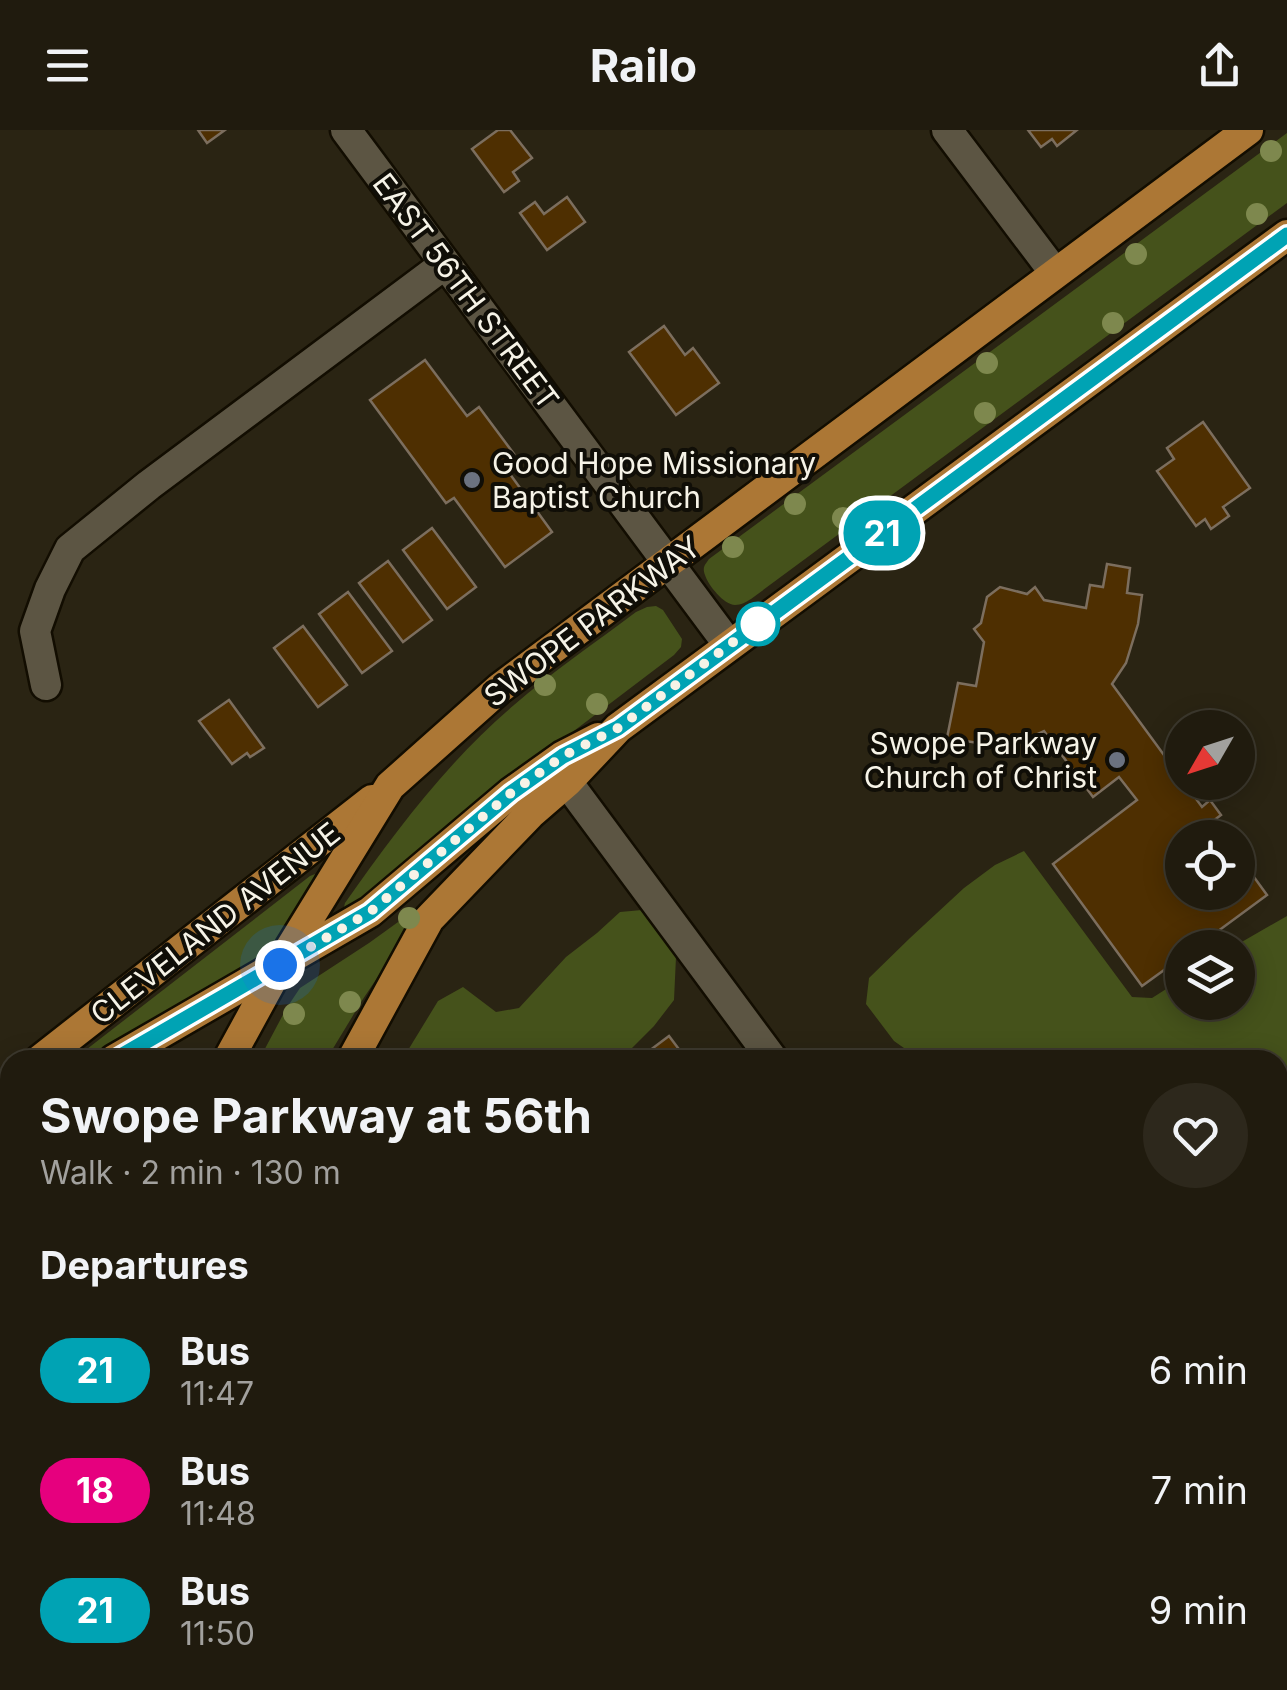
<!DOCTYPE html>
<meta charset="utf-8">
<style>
:root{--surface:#201b0e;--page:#2d281c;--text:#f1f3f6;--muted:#a2a19e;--line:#3d392e}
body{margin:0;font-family:Inter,sans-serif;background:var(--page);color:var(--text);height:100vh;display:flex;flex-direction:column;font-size:38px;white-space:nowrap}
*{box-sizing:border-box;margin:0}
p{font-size:32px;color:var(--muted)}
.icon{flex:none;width:55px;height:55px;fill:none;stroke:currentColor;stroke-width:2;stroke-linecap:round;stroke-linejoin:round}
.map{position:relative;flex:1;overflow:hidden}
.details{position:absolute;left:0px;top:920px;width:1288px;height:640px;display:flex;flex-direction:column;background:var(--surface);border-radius:30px 30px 0 0;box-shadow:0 5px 25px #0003,0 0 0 2px var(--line)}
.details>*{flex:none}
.badge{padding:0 20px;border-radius:32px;font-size:35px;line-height:65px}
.needle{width:65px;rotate:231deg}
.controls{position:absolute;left:1165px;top:580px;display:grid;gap:20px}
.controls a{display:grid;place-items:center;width:90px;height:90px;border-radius:50%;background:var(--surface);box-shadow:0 5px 25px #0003,0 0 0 2px var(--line);font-size:50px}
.you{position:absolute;width:50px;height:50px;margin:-25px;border:8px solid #fff;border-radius:50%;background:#1a73e8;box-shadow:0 0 0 15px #1a73e833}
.map>.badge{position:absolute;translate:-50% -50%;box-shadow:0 0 0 5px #fff}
h2{padding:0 40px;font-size:38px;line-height:90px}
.round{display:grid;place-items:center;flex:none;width:105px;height:105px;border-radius:52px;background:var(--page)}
.head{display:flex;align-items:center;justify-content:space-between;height:170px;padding:0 40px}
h1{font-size:48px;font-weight:700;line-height:75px}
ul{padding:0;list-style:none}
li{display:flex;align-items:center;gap:30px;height:120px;padding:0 40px}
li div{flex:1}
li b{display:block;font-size:38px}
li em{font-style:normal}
li .badge{min-width:110px;font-weight:700;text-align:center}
header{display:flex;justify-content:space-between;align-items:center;height:130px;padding:0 40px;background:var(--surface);font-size:45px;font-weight:700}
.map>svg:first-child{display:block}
.green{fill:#45521b}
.building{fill:#4e2f01;stroke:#7c6e5e;stroke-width:2.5}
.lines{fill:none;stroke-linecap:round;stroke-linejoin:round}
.minor-casing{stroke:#120d01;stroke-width:35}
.major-casing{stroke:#120d01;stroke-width:35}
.minor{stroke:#5c5543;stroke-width:30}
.major{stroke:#ac7735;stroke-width:30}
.tree{fill:#7e884e}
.line-casing{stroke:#fff;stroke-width:22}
.line{stroke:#00a3b4;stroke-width:15}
.walk{stroke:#f6f3e7;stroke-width:10;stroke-dasharray:0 18}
.worship-dot{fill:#6b7280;stroke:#100e07;stroke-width:4}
.stop-dot{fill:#fff;stroke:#00a3b4;stroke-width:5}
.labels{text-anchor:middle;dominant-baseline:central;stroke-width:8;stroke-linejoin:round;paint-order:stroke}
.street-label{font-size:30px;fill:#f6f3e7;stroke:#100e07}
.poi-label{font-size:30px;fill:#f6f3e7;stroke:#100e07;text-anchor:start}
</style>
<header><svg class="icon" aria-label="menu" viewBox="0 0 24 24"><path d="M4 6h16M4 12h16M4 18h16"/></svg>Railo<svg class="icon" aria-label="share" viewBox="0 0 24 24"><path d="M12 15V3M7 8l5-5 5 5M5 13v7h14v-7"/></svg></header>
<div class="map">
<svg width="1287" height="1560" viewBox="0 0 1287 1560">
<rect width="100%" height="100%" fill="#2a2413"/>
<!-- green -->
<g class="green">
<path d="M1287 3V73L751 469C746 472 741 475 735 475 724 475 708 455 705 445 702 437 705 435 709 429Z"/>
<path d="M656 476 663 480 682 509 681 517 674 525 562 610 358 779 343 781 345 773C395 702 447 632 514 575 552 542 595 513 636 482L647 477Z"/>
<path d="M1024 721 1132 867 1152 868 1182 849V872H1238V818L1233 817 1287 786V1560H486L500 1550H1278V930H921L894 911 866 874 869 848 910 808 964 758 995 735Z"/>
<path d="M315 744 314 751 273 821 245 842 169 879 84 930H77L78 926 310 746Z"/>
<path d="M430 769 363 869 326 930H259L286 879 300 858 369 813Z"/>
<path d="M642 780 676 827 674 870 654 896 620 930H402L438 871 463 857 496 882 519 878 566 827 597 803 620 782Z"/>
<path d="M10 1385V1505L0 1523V1403Z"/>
</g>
<!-- building -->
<g class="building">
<path d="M198 0H225L207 13Z"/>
<path d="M498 0H510L532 28 513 42 519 51 504 62 472 19Z"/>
<path d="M1028 0H1077L1057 16 1052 9 1041 17Z"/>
<path d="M567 67 585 92 547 120 520 83 535 72 544 84Z"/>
<path d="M664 196 685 225 693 218 719 253 676 285 629 222Z"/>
<path d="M425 230 467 286 479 277 514 324 502 333 552 402 505 437 454 368 446 373 370 270Z"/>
<path d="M1203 292 1250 358 1223 377 1229 386 1211 399 1205 389 1196 396 1157 341 1174 329 1167 318Z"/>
<path d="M432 398 476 457 447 479 403 420Z"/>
<path d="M388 431 432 490 403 512 359 453Z"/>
<path d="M1107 434 1130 438 1127 463 1142 465 1138 494 1126 533 1112 554 1202 677 1210 670 1221 685 1213 691 1224 708H1182V762H1238V725L1267 765 1195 818H1182V827L1142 856 1053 734 1137 670 1119 647 1093 667 1044 601 1023 611 978 613 947 608 958 553 976 556 984 512 974 499 981 493 987 467 1000 457 1027 464 1035 457 1044 470 1086 478 1090 455 1103 457Z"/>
<path d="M348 462 392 521 362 543 319 484Z"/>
<path d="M303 496 347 555 318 577 274 518Z"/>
<path d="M229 570 264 618 250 627 247 623 232 634 199 591Z"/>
<path d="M669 906 687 930H637Z"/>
<path d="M116 1550H169L163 1560H132Z"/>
</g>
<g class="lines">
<!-- minor casing -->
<g class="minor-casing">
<g id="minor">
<path d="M346 0 729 515"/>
<path d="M947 0 1055 143"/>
<path d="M46 555 35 501 50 459 70 419 149 355 445 134"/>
<path d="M567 652 773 930"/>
<path d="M248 1560 254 1550"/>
</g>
</g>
<!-- major casing -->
<g class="major-casing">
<g id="major">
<path d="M40 930 372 670"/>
<path d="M114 930 370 782 511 663 563 626 598 608"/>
<path d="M228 930 280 835 390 656 500 558 1248 0"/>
<path d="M352 930 429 789 530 684 567 652 618 598 1287 105"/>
<path d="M0 961 10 953"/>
<path d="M0 997 10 991"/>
<path d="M0 1129 10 1143"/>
<path d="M0 1346 10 1328"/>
<path d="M312 1550 320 1560"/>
<path d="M0 1560 10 1544"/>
</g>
</g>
<!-- minor -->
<use href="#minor" class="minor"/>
<!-- major -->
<use href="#major" class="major"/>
</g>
<!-- trees -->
<g class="tree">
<circle cx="1271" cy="21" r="11"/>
<circle cx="1257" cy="84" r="11"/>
<circle cx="1136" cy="124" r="11"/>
<circle cx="1113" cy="193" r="11"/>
<circle cx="987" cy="233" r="11"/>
<circle cx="985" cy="283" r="11"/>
<circle cx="795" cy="374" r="11"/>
<circle cx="843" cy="388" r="11"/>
<circle cx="733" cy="417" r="11"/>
<circle cx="545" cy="555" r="11"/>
<circle cx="597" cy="574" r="11"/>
<circle cx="409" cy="788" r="11"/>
<circle cx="350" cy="872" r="11"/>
<circle cx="294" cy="884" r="11"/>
</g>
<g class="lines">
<!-- line casing -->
<g class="line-casing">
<path id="line" d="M114 930 370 782 511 663 563 626 618 598 1287 105"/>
</g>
<!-- line -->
<use href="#line" class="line"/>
<!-- walk -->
<path class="walk" d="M280 835 370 782 511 663 563 626 618 598 760 492 758 494"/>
</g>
<!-- markers -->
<g class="worship-dot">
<circle cx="472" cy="350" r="10"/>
<circle cx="1117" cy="630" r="10"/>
</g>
<circle class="stop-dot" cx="758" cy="494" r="20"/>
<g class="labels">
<!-- street labels -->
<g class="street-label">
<text transform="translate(466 161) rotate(53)">EAST 56TH STREET</text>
<text transform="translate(592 491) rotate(-37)">SWOPE PARKWAY</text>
<text transform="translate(215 793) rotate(-38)">CLEVELAND AVENUE</text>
</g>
<!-- poi labels -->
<g class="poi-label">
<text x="492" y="333">Good Hope Missionary<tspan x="492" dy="34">Baptist Church</tspan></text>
<text x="1097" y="613" text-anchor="end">Swope Parkway<tspan x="1097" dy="34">Church of Christ</tspan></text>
</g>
</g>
</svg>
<div class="controls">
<a><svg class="needle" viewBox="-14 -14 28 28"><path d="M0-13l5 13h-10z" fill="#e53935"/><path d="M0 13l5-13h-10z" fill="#a2a19e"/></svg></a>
<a><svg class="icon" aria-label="locate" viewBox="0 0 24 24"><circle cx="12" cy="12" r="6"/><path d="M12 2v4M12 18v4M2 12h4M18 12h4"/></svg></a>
<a><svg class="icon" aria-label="layers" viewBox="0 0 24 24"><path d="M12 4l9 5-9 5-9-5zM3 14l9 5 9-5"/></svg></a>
</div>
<div class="you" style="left:280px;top:835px"></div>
<b class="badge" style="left:882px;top:403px;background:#00a3b4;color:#fff">21</b>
<section class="details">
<div class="head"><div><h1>Swope Parkway at 56th</h1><p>Walk · 2 min · 130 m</p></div><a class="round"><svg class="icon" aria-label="heart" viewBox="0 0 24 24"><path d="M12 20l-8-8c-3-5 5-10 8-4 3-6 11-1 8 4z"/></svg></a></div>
<h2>Departures</h2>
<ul>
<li><span class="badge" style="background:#00a3b4;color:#fff">21</span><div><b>Bus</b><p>11:47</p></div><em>6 min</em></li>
<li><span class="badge" style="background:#e6007e;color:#fff">18</span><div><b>Bus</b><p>11:48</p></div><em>7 min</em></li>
<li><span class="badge" style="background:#00a3b4;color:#fff">21</span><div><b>Bus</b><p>11:50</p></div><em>9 min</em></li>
</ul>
</section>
</div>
